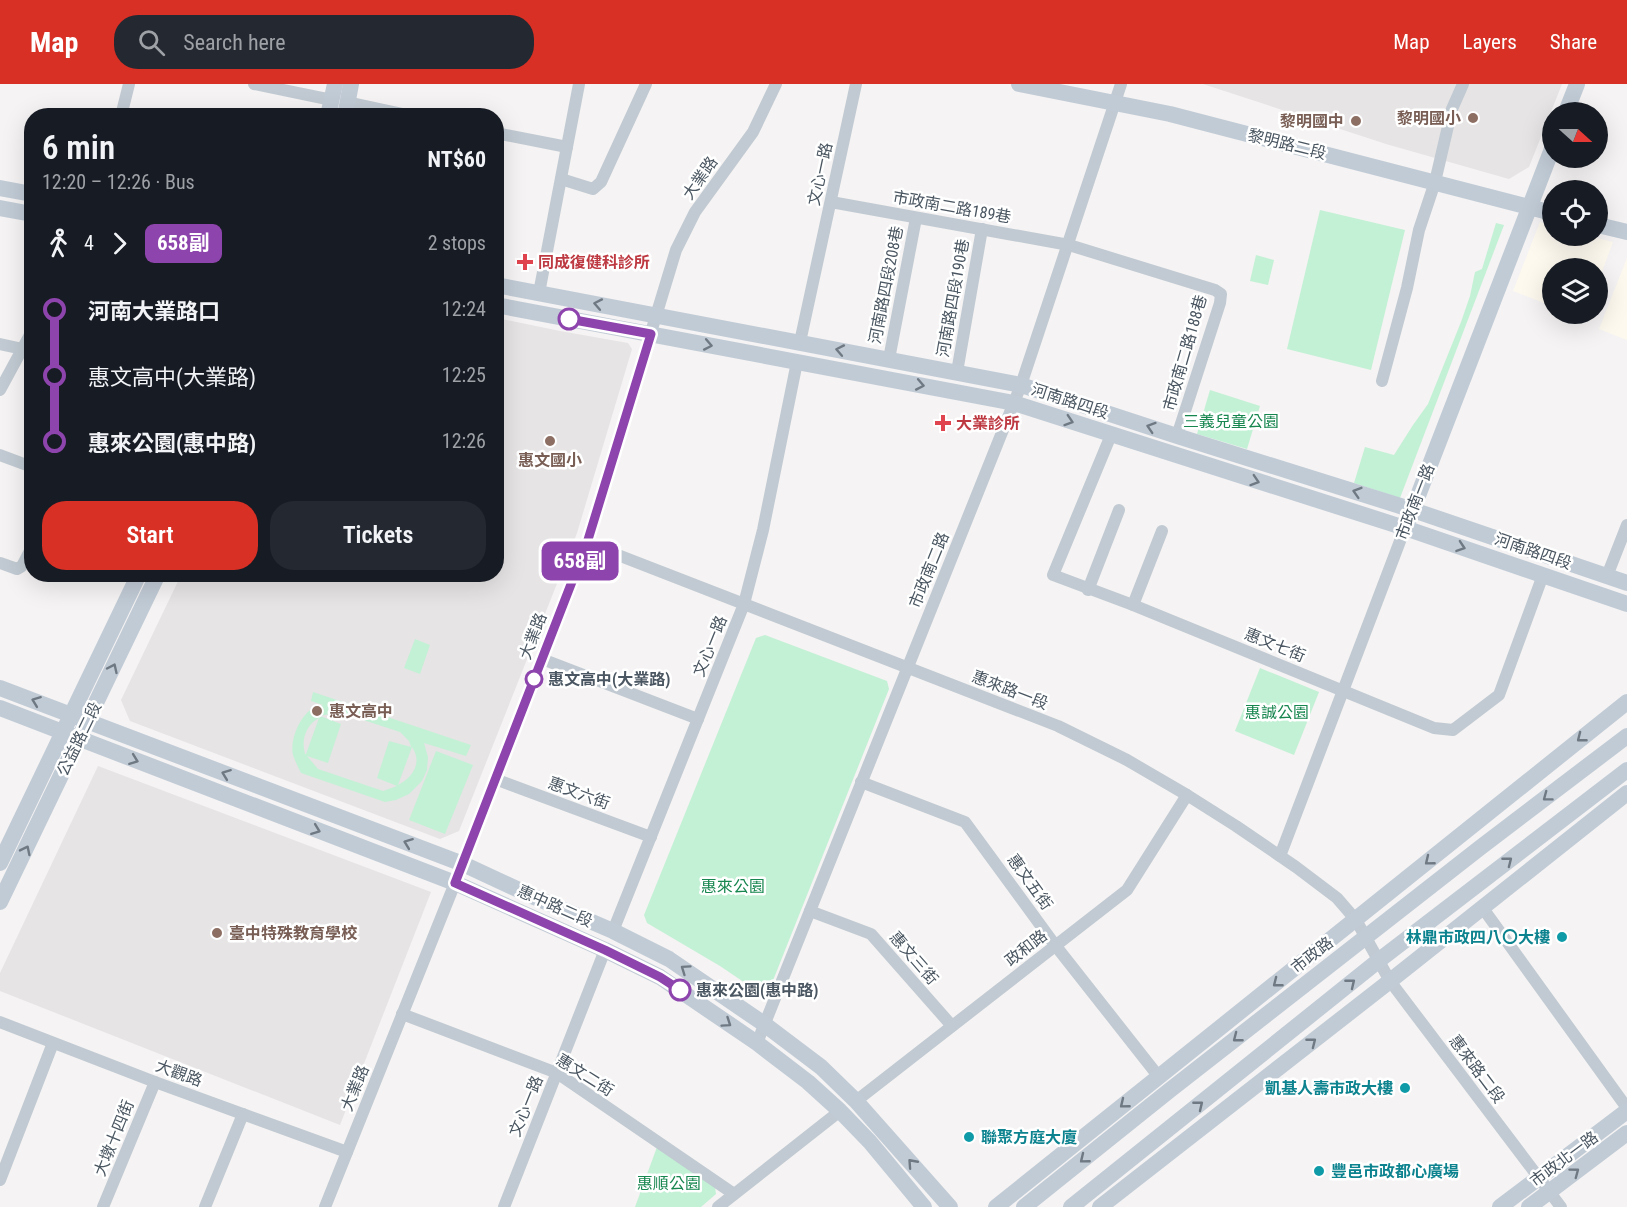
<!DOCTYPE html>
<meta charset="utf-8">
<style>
:root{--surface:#171b24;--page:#242831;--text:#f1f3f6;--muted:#9ea1a6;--accent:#d93025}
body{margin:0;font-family:"Roboto Condensed","Noto Sans TC",sans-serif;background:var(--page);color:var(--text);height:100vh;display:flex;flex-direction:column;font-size:22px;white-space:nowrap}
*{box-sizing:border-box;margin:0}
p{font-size:20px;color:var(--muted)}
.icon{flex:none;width:33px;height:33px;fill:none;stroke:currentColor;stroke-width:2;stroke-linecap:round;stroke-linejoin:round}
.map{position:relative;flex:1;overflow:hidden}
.side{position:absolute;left:24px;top:24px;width:480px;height:474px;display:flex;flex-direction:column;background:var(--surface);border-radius:24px;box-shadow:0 6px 24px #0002}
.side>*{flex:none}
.badge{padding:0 12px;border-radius:9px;font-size:21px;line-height:39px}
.needle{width:39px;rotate:111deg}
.buttons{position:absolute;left:1542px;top:18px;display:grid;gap:12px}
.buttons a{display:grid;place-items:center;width:66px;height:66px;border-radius:50%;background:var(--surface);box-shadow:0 6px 24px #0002;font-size:30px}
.map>.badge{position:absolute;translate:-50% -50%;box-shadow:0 0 0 3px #fff}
.legs{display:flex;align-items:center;gap:9px;height:66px;padding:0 18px;font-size:20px}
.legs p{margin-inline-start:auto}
.summary{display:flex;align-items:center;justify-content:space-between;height:102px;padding:0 18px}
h1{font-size:33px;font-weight:600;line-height:45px}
.cta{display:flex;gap:12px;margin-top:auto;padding:12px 18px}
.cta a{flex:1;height:69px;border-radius:24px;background:var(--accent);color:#fff;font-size:24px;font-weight:600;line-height:69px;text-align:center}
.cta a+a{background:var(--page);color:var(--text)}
ul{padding:0 18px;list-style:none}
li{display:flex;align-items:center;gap:21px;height:66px;font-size:22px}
li i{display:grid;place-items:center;width:9px;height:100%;margin:0 8px;background:currentColor}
li i::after{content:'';width:15px;height:15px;margin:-8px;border:4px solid;border-radius:50%;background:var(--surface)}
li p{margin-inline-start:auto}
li:first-child i{background:linear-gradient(#0000 50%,currentColor 0)}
li:last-child i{background:linear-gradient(currentColor 50%,#0000 0)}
header{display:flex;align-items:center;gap:36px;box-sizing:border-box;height:84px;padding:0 30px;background:var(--accent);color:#fff}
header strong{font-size:28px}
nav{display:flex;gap:33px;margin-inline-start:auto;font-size:21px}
.search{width:420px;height:54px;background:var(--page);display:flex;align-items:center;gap:15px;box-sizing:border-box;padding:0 21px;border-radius:24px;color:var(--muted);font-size:22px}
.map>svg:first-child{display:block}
.commercial{fill:#fdf9ef}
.education{fill:#e6e4e5}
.green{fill:#c3f1d5;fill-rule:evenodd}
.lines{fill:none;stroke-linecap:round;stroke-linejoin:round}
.street{stroke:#c1cad2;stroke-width:12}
.secondary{stroke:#c1cbd6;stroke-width:16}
.oneway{stroke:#6e7984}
.line-1-casing{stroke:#fff;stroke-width:14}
.line-1{stroke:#8e44ad;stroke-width:9}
.education-dot{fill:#8d6e63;stroke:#fff;stroke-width:2}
.health-dot{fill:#e0444e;stroke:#fff;stroke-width:2}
.stop-1-dot{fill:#fff;stroke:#8e44ad;stroke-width:3}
.culture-dot{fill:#0f9aa8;stroke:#fff;stroke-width:2}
.labels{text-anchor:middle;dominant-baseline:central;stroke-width:5;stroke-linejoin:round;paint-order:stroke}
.education-label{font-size:16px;font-weight:bold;fill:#785e54;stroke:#fff;text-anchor:end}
.street-label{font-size:16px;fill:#4a5661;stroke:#fff}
.health-label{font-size:16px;font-weight:bold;fill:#be3a42;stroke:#fff;text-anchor:start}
.park-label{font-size:16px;fill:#17864f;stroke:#fff}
.stop-label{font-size:16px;font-weight:bold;fill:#4a5661;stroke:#fff;text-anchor:start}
.culture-label{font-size:16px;font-weight:bold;fill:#0d838f;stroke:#fff;text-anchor:end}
</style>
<header>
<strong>Map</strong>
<div class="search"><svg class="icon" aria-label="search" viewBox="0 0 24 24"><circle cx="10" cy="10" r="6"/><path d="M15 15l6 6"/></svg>Search here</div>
<nav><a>Map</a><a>Layers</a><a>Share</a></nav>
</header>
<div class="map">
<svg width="1627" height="1123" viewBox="0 0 1627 1123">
<rect width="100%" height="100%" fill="#f5f3f3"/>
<!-- commercial -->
<g class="commercial">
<path d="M1540 138 1552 142V152H1589L1613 158 1598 198V184H1552V222L1513 207Z"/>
<path d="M1627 174V256L1599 245Z"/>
</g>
<!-- education -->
<g class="education">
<path d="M1203 0H1562L1529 83 1509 95 1386 60Z"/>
<path d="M497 234 560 247 628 259 632 265 577 449 459 747 440 755 130 637 121 616 181 491 496 490Z"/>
<path d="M98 682 431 808 340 1041 0 907V889Z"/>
</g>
<!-- green -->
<g class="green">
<path d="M1320 126 1405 146 1371 286 1287 265Z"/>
<path d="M1496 139 1504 141 1400 414 1354 399 1365 363 1394 371 1413 341 1428 320 1461 238 1470 212 1475 188 1482 185Z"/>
<path d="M1256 171 1274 176 1268 201 1250 197Z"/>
<path d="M1210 306 1260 322 1247 365 1197 350Z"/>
<path d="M765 551 887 597 889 605 770 904 760 909 720 882 647 839 644 831 756 554Z"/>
<path d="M415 555 430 561 420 590 404 584Z"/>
<path d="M1260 584 1319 608 1294 671 1235 647Z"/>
<path d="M313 608 471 661 466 672 424 659 428 673 427 686 422 697 409 710 396 716 385 718 301 689C298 683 295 677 293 671 290 659 297 639 306 630 310 625 317 623 323 621L311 617ZM334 629H342L400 648 409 657 411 663 389 657 377 694 397 702 383 707 324 687 318 685 307 672 328 679 341 640 320 632ZM319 634 306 670H305C301 655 306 641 319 634ZM412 663C423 679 412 694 398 701Z"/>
<path d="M436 667 473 681 445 750 409 736Z"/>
<path d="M657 1063 715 1103 716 1110 701 1123H635Z"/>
</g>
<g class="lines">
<!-- street -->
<g class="street">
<path d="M254 0 332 16"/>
<path d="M347 18 412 32"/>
<path d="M121 32 129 0"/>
<path d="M496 49 567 63"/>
<path d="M561 95 593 105 601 98 646 0"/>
<path d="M831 118 1069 161 1215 206 1221 210 1220 219 1177 352"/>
<path d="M539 209 579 0"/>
<path d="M800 258 856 0"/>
<path d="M0 260 32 267"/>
<path d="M889 275 916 134"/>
<path d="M957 288 982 145"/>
<path d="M1382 297 1407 204 1419 146 1435 98 1452 25 1463 0"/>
<path d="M0 306 32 247"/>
<path d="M1111 351 1053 491 1133 521 1434 644 1453 646 1499 611 1543 491"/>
<path d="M0 371 32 383"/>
<path d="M587 459 1058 642 1127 676 1187 711 1236 742 1296 783 1337 814 1356 836 1390 897 1561 1123"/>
<path d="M0 479 17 485 22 482 32 463"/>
<path d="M1607 492 1627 441"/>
<path d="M1088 506 1119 426"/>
<path d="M1133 521 1162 447"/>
<path d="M542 575 698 635"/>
<path d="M495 695 651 753"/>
<path d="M861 698 965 738 1055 861 1159 993"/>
<path d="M1280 772 1405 444"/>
<path d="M1482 823 1627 1024"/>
<path d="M810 827 871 850 952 942"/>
<path d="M613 847 744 520 763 446 797 278"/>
<path d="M402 930 557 989 734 1110"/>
<path d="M0 938 155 998 347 1068"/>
<path d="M757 959 1021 301 1121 0"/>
<path d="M856 1017 1127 806 1187 711"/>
<path d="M0 1096 53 959"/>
<path d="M103 1123 155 998"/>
<path d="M205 1123 243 1030"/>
<path d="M325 1123 455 799 587 459 676 166 695 128 753 48 776 0"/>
<path d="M504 1123 605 866"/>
<path d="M718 1123 840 1027"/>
</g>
<!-- secondary -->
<g class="secondary">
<path d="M1019 0 1170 30 1552 129"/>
<path d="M1566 28 1577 0"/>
<path d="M328 32 335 0"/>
<path d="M345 32 351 0"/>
<path d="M0 104 32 110"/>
<path d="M0 124 32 130"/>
<path d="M1598 141 1627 148"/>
<path d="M496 201 1021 301 1177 352 1413 426 1627 499"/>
<path d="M496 221 1014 319 1405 444 1627 520"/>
<path d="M1409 435 1552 65"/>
<path d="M0 604 463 780 534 813 613 847 669 875 764 940 821 983 856 1017 950 1123"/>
<path d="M0 624 455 799 605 866 660 893 757 959 808 998 840 1027 870 1058 924 1123"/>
<path d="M0 779 139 490"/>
<path d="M0 818 158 490"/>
<path d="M996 1123 1627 618"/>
<path d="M1024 1123 1170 1006 1481 763 1627 652"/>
<path d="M1071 1123 1378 877 1627 686"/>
<path d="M1100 1123 1390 897 1627 709"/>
<path d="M1500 1123 1627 1027"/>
<path d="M1529 1123 1627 1049"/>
</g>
</g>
<!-- one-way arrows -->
<defs><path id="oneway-chevron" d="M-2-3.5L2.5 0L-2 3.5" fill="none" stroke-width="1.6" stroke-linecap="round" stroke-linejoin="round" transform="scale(1.5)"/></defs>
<g class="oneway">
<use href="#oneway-chevron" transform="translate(598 220) rotate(-169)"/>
<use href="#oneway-chevron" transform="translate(708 261) rotate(11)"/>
<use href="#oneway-chevron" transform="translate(840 266) rotate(-169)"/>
<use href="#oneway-chevron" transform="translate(920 301) rotate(11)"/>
<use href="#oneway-chevron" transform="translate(1069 337) rotate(18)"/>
<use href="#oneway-chevron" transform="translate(1151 343) rotate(-162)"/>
<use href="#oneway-chevron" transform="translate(1255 397) rotate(18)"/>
<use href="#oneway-chevron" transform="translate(1357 408) rotate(-163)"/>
<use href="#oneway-chevron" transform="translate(1461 463) rotate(19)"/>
<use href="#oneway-chevron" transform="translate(113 584) rotate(-65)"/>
<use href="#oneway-chevron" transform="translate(36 617) rotate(-159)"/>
<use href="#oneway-chevron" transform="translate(1581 654) rotate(142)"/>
<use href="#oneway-chevron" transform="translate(134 676) rotate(21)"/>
<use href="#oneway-chevron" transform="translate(226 690) rotate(-159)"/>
<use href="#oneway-chevron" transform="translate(1547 713) rotate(143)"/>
<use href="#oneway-chevron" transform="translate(316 746) rotate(21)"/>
<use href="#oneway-chevron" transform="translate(408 759) rotate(-159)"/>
<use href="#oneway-chevron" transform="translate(26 766) rotate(-64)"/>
<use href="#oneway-chevron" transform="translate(1429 777) rotate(141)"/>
<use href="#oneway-chevron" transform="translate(1508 777) rotate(-38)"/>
<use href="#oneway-chevron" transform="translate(685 885) rotate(-145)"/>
<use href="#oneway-chevron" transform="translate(1277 899) rotate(142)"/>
<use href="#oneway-chevron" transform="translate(1351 899) rotate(-39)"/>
<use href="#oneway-chevron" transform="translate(727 939) rotate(34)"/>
<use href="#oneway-chevron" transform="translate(1237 954) rotate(142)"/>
<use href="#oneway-chevron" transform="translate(1312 958) rotate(-38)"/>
<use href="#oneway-chevron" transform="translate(1124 1020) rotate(141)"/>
<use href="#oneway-chevron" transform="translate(1199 1021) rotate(-39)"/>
<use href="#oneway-chevron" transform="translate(1084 1075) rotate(141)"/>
<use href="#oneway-chevron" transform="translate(912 1079) rotate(-132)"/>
<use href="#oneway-chevron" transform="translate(1575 1088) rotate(-37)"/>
</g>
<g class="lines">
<!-- line-1 casing -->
<g class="line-1-casing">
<path id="line-1" d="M569 235 651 250 587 459 455 799 605 866 660 893 680 906"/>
</g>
<!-- line-1 -->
<use href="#line-1" class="line-1"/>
</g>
<!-- markers -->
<g class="education-dot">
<circle cx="1473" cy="34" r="6"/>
<circle cx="1356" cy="37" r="6"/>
<circle cx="550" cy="357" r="6"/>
<circle cx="317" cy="627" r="6"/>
<circle cx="217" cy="849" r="6"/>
</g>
<g class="health-dot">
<path d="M522 169h6v6h6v6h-6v6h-6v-6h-6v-6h6z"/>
<path d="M940 330h6v6h6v6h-6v6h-6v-6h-6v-6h6z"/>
</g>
<g class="stop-1-dot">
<circle cx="569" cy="235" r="10"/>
<circle cx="534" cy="595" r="8"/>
<circle cx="680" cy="906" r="10"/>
</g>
<g class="culture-dot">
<circle cx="1562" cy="853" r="6"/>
<circle cx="1405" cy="1004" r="6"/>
<circle cx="969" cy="1053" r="6"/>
<circle cx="1319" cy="1087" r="6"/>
</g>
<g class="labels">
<!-- education labels -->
<g class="education-label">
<text x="1461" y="34">黎明國小</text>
<text x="1344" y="37">黎明國中</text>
<text x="550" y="376" text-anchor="middle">惠文國小</text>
<text x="329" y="627" text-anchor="start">惠文高中</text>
<text x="229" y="849" text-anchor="start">臺中特殊教育學校</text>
</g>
<!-- street labels -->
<g class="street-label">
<text transform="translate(1287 60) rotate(14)">黎明路二段</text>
<text transform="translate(820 90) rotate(-78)">文心一路</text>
<text transform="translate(700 94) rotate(-55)">大業路</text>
<text transform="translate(952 123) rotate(10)">市政南二路189巷</text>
<text transform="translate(886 201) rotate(-79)">河南路四段208巷</text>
<text transform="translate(953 214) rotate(-80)">河南路四段190巷</text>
<text transform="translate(1185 269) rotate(-74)">市政南二路188巷</text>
<text transform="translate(1070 317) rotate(18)">河南路四段</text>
<text transform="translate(1415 418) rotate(-69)">市政南一路</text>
<text transform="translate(1533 467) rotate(19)">河南路四段</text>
<text transform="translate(929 486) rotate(-68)">市政南二路</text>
<text transform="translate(533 552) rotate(-69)">大業路</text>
<text transform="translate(1275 561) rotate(22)">惠文七街</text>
<text transform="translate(710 562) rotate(-68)">文心一路</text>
<text transform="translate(1010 606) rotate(21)">惠來路一段</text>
<text transform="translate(79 655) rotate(-64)">公益路二段</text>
<text transform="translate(579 709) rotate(20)">惠文六街</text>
<text transform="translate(1030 798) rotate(54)">惠文五街</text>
<text transform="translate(555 822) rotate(24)">惠中路二段</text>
<text transform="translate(1026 864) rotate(-38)">政和路</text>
<text transform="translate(1312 871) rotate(-38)">市政路</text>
<text transform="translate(914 874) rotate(49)">惠文三街</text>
<text transform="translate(1477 985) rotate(53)">惠來路二段</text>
<text transform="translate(179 989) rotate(20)">大觀路</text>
<text transform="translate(585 991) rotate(32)">惠文二街</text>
<text transform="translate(355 1004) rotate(-68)">大業路</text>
<text transform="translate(526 1022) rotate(-68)">文心一路</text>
<text transform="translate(114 1054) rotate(-68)">大墩十四街</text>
<text transform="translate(1564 1075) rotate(-37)">市政北一路</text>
</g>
<!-- health labels -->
<g class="health-label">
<text x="538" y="178">同成復健科診所</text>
<text x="956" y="339">大業診所</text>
</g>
<!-- park labels -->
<g class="park-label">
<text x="1231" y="337">三義兒童公園</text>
<text x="1277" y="628">惠誠公園</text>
<text x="733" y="802">惠來公園</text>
<text x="669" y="1099">惠順公園</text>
</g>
<!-- stop labels -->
<g class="stop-label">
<text x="548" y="595">惠文高中(大業路)</text>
<text x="696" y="906">惠來公園(惠中路)</text>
</g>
<!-- culture labels -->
<g class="culture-label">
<text x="1550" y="853">林鼎市政四八〇大樓</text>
<text x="1393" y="1004">凱基人壽市政大樓</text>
<text x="981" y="1053" text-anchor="start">聯聚方庭大廈</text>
<text x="1331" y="1087" text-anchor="start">豐邑市政都心廣場</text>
</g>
</g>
</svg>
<div class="buttons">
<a><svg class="needle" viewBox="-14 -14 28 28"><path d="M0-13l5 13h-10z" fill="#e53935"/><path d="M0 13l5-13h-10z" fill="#9ea1a6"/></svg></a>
<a><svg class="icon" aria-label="locate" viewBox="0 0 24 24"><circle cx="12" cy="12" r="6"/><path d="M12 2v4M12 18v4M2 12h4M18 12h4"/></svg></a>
<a><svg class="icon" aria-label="layers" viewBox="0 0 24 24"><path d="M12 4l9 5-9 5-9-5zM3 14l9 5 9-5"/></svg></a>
</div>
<b class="badge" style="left:580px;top:477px;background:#8e44ad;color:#fff">658副</b>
<section class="side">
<div class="summary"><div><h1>6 min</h1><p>12:20 – 12:26 · Bus</p></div><b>NT$60</b></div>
<div class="legs"><svg class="icon" aria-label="walk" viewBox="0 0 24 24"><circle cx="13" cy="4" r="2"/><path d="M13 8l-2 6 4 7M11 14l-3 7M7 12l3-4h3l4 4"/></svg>4<svg class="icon" aria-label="forward" viewBox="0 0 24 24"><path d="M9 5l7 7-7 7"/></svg><b class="badge" style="background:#8e44ad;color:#fff">658副</b><p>2 stops</p></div>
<ul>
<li><i style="color:#8e44ad"></i><b>河南大業路口</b><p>12:24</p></li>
<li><i style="color:#8e44ad"></i><span>惠文高中(大業路)</span><p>12:25</p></li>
<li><i style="color:#8e44ad"></i><b>惠來公園(惠中路)</b><p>12:26</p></li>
</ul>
<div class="cta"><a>Start</a><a>Tickets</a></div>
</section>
</div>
